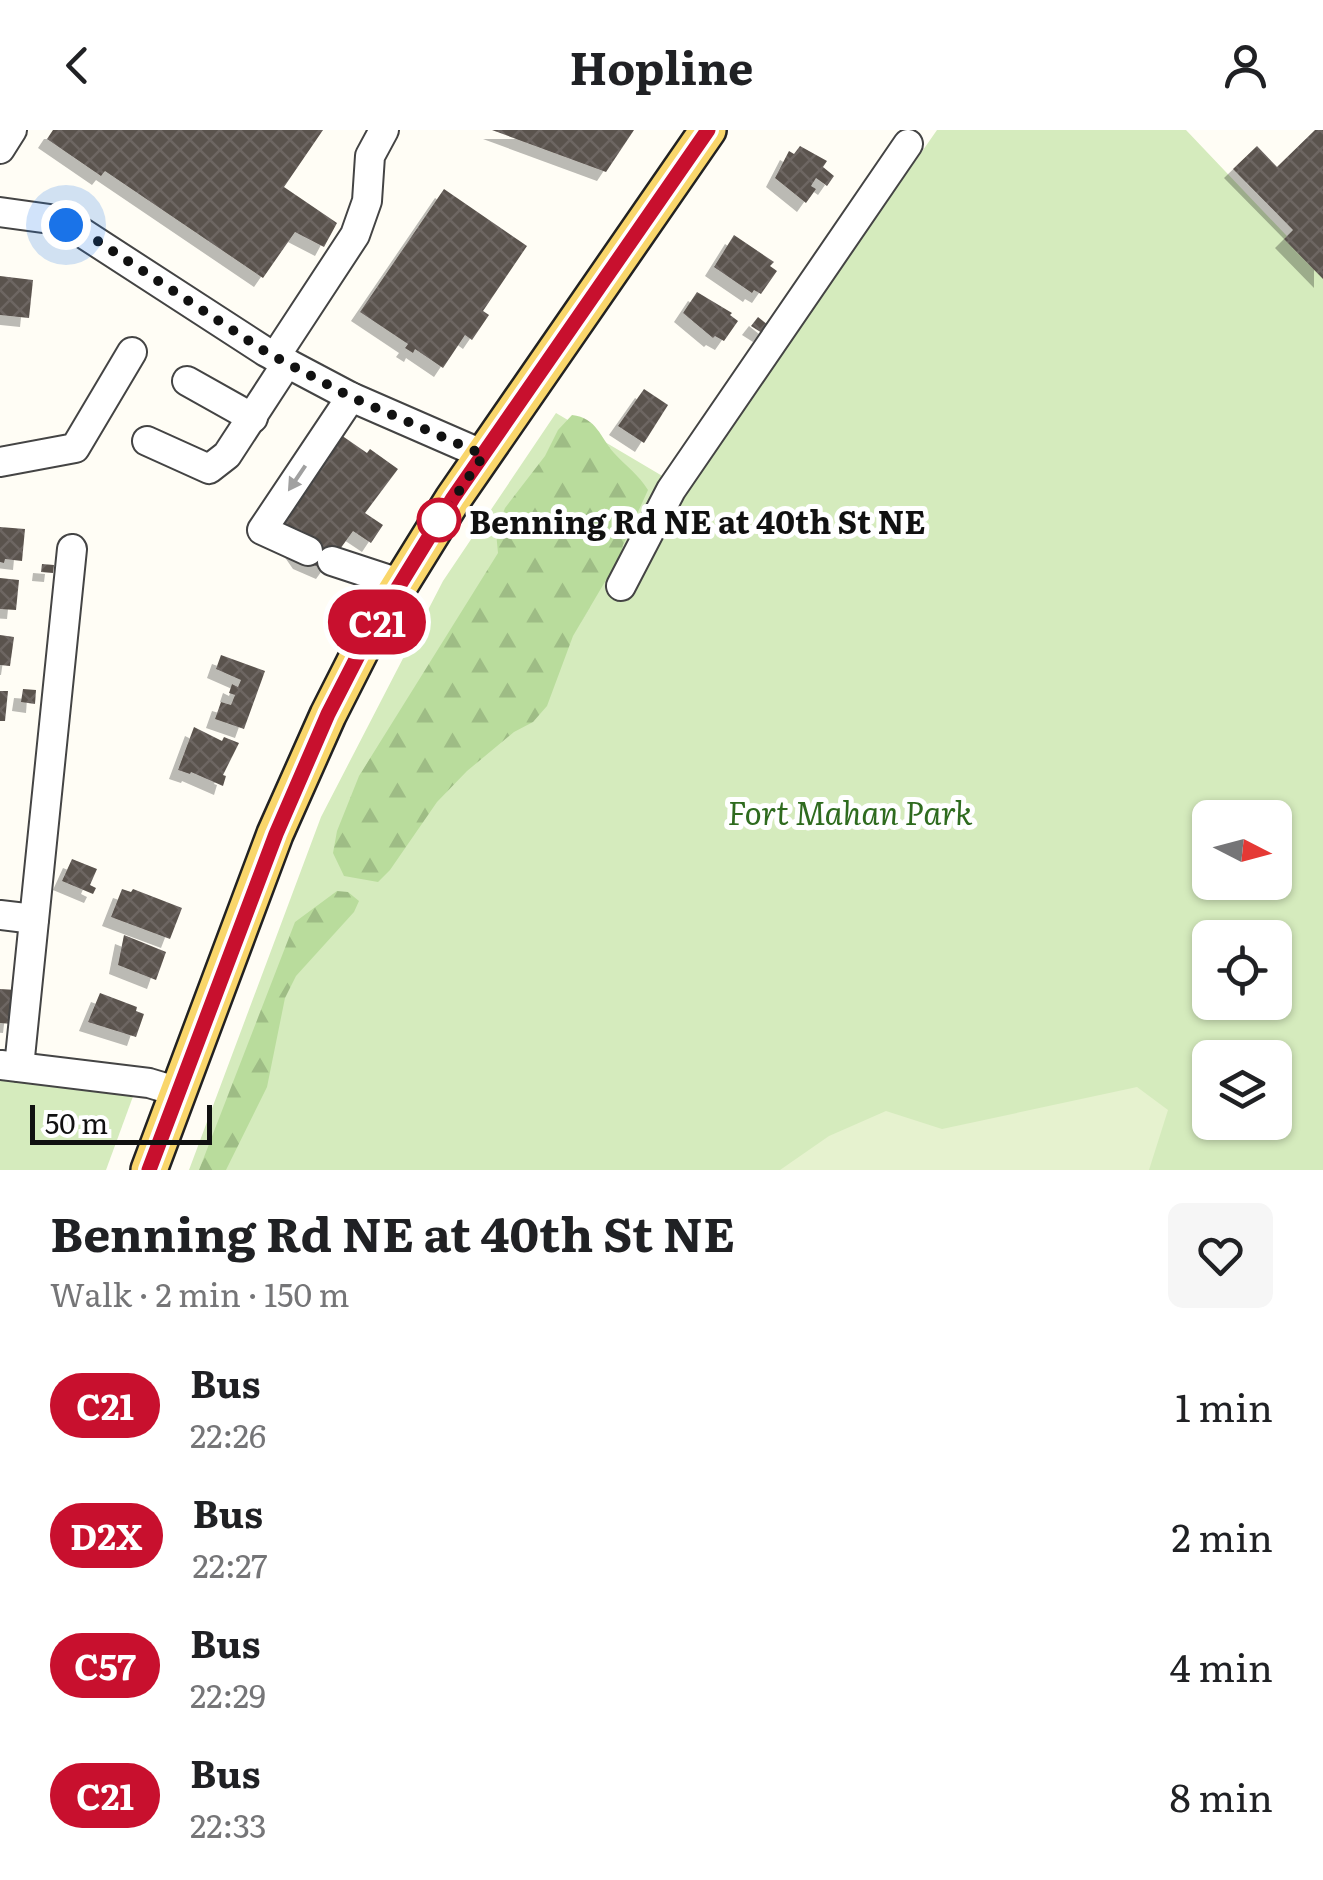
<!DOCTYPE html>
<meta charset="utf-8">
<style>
:root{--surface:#fff;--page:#f6f6f6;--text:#202124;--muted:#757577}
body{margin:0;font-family:Literata,serif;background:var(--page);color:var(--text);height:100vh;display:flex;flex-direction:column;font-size:38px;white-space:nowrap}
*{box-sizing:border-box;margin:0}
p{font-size:32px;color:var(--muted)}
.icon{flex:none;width:55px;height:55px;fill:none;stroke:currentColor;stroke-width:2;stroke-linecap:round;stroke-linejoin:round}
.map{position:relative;height:1040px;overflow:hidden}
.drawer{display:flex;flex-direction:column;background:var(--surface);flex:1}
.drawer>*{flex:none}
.badge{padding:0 20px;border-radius:32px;font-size:35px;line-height:65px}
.needle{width:65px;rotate:96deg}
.tools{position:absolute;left:1192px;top:670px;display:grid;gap:20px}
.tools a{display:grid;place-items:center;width:100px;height:100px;border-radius:15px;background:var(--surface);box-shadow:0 2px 8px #0004;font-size:50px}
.scale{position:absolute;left:30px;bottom:25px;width:182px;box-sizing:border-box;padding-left:10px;border:5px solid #111;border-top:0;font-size:28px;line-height:35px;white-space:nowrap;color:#111;-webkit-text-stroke:8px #fff;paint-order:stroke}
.you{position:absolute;width:50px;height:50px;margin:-25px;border:8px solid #fff;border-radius:50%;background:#1a73e8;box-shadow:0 0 0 15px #1a73e833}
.map>.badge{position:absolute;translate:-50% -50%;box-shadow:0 0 0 5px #fff}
.round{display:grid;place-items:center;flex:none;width:105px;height:105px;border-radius:15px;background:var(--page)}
.overview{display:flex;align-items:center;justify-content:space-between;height:170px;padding:0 50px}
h1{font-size:48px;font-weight:700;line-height:75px}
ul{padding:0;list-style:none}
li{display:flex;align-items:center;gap:30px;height:130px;padding:0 50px}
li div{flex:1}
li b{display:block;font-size:38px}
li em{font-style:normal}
li .badge{min-width:110px;font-weight:700;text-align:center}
header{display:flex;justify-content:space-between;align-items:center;height:130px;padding:0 50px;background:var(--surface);font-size:45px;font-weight:700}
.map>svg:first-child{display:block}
.grass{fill:#d5ebbd;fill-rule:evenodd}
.forest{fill:url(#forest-firs)}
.pitch{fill:#e6f2cf}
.building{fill:url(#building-cross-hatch);filter:url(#shadow)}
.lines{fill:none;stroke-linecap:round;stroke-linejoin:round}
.minor-casing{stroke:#444;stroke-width:32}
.major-casing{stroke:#222;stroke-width:40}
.minor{stroke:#fff;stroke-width:28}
.major{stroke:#f9d66b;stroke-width:35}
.oneway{fill:#a0a0a0}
.line-casing{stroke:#fff;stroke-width:22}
.line{stroke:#c8102e;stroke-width:15}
.walk{stroke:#111;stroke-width:10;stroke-dasharray:0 18}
.stop-dot{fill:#fff;stroke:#c8102e;stroke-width:5}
.labels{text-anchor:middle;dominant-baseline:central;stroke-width:10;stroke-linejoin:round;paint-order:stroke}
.stop-label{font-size:32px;font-weight:bold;fill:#111;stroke:#fff;text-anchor:start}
.park-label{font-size:32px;font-style:italic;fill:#2f6b1f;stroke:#fff}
</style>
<header><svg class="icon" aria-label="back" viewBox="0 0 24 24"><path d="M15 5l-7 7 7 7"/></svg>Hopline<svg class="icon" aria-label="person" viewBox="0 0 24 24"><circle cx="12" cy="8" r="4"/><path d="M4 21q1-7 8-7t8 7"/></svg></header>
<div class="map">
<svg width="1323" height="1040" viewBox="0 0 1323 1040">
<defs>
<pattern id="forest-firs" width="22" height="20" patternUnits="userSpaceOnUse" patternTransform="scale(2.5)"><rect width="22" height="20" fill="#b9dc9c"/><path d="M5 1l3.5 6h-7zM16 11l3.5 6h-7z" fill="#9ebc85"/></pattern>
<pattern id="building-cross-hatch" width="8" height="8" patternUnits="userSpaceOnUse" patternTransform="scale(2.5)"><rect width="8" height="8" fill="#5a524d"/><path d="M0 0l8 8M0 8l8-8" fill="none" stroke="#6d6662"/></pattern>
<filter id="shadow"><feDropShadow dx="-9" dy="9" stdDeviation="0" flood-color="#0004"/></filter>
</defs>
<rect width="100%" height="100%" fill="#fffdf5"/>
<!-- grass -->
<g class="grass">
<path d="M937 0H1186L1323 144V1040H189L321 687 443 451 556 283 686 360ZM1210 688H1275V752H1210ZM1210 808H1275V872H1210ZM1210 928H1275V992H1210Z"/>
<path d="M0 946 135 961 106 1040H0Z"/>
</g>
<!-- forest -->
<g class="forest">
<path d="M572 285C597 288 600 307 614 323 626 336 639 345 648 360L623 415 615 447 606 450 573 506 547 576 533 592 514 602 467 641 437 672 390 740 378 752 344 746 333 723 337 701 359 646 498 423 496 402 505 378 545 326 558 300Z"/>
<path d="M337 761 348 762 359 771 354 782 296 846 285 868 267 957 226 1040H199L295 792Z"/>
</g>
<!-- pitch -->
<path class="pitch" d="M1137 957 1168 980 1149 1040H780L829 1006 886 981 942 999Z"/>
<!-- building -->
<g class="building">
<path d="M53 0H323L284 57 337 93 324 117 295 102 263 148 105 41 101 46 47 9Z"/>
<path d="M492 0H634L606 42Z"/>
<path d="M1315 0H1323V149L1284 109 1293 100 1233 39 1257 16 1277 37Z"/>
<path d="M800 16 827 31 823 37 834 46 827 56 816 48 811 56 816 59 806 73 775 48 789 21 794 24Z"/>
<path d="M444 59 527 116 483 181 489 185 472 210 465 205 443 238 415 219 413 223 405 218 408 214 360 182Z"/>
<path d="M734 105 774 132 770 136 777 141 761 164 754 160 752 163 714 137Z"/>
<path d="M0 146 33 150 29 188 0 185Z"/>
<path d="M697 162 732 183 730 185 738 191 724 211 715 206 713 208 683 183Z"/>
<path d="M758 187 768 195 762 203 751 196Z"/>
<path d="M644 259 668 275 644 313 618 296Z"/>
<path d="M341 305 367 323 370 319 398 339 365 383 383 395 371 413 353 401 325 440 302 430 279 397Z"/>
<path d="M0 397 25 399 22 431 5 429 4 433 0 432Z"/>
<path d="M42 434 54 435 53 443 41 442Z"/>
<path d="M0 448 19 450 16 480 0 479Z"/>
<path d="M0 505 14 507 10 536 0 535Z"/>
<path d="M221 525 265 541 244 599 215 589 221 572 231 575 235 565 229 563 232 554 238 557 241 550 216 539Z"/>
<path d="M23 559 36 560 35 574 21 572Z"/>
<path d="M0 561H8L5 591H0Z"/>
<path d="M194 597 222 611 224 607 239 613 223 645 226 646 223 656 191 642 190 644 178 640Z"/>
<path d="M72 729 97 739 90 755 96 758 93 764 62 751Z"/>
<path d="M122 759 131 762 133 759 182 778 170 809 111 787Z"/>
<path d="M124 805 166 822 156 850 118 835Z"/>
<path d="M0 859 16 860 12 894 0 893Z"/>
<path d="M100 863 137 877 136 881 144 884 136 907 88 892Z"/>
</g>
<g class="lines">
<!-- minor casing -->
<g class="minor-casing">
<g id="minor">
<path d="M0 19 12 0"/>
<path d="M0 82 50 89 81 102 266 222 351 267 484 325"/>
<path d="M275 227 355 105 367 71 370 26 384 0"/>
<path d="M187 251 253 288"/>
<path d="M147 311 209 339 227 325 287 233"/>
<path d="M0 332 75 318 132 222"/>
<path d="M308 421 262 400 351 267"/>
<path d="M332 431 399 453"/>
<path d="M621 456 671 360 908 14"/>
<path d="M0 785 34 789"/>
<path d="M1 935 149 953 179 962"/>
<path d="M19 937 72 419"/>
</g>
</g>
<!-- major casing -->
<g class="major-casing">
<path id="major" d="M149 1040 275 704 328 585 367 508 453 369 708 0"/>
</g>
<!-- minor -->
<use href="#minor" class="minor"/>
<!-- major -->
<use href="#major" class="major"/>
</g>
<!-- one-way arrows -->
<defs><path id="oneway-solid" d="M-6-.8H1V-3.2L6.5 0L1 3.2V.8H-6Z" transform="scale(2.5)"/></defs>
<use class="oneway" href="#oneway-solid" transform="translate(297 348) rotate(124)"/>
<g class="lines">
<!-- line casing -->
<g class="line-casing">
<path id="line" d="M149 1040 276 704 328 584 367 508 453 368 708 0"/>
</g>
<!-- line -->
<use href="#line" class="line"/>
<!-- walk -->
<path class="walk" d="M66 95 96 110 266 222 351 267 484 325 439 390"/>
</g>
<!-- markers -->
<circle class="stop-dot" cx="439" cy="390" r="20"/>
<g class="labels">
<!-- stop labels -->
<g class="stop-label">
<text x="469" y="390">Benning Rd NE at 40th St NE</text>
</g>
<!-- park labels -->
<g class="park-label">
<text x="850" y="681">Fort Mahan Park</text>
</g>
</g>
</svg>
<div class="tools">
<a><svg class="needle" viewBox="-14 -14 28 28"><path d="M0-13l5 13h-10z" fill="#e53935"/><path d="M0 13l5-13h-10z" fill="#757577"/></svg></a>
<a><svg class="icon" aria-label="locate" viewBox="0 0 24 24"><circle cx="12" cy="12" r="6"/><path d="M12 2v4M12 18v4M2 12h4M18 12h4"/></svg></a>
<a><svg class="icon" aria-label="layers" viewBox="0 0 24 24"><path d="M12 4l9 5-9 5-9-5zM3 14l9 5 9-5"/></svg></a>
</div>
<div class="scale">50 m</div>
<div class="you" style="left:66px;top:95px"></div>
<b class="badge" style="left:377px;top:492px;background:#c8102e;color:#fff">C21</b>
</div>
<section class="drawer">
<div class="overview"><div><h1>Benning Rd NE at 40th St NE</h1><p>Walk · 2 min · 150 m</p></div><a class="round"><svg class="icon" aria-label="heart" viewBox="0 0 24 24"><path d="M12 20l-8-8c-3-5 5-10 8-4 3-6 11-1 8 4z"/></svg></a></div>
<ul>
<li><span class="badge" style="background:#c8102e;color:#fff">C21</span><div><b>Bus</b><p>22:26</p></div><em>1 min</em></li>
<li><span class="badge" style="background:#c8102e;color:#fff">D2X</span><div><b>Bus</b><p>22:27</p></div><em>2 min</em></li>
<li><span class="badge" style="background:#c8102e;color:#fff">C57</span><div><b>Bus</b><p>22:29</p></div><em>4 min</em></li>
<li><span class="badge" style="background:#c8102e;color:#fff">C21</span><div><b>Bus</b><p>22:33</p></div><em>8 min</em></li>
</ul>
</section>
